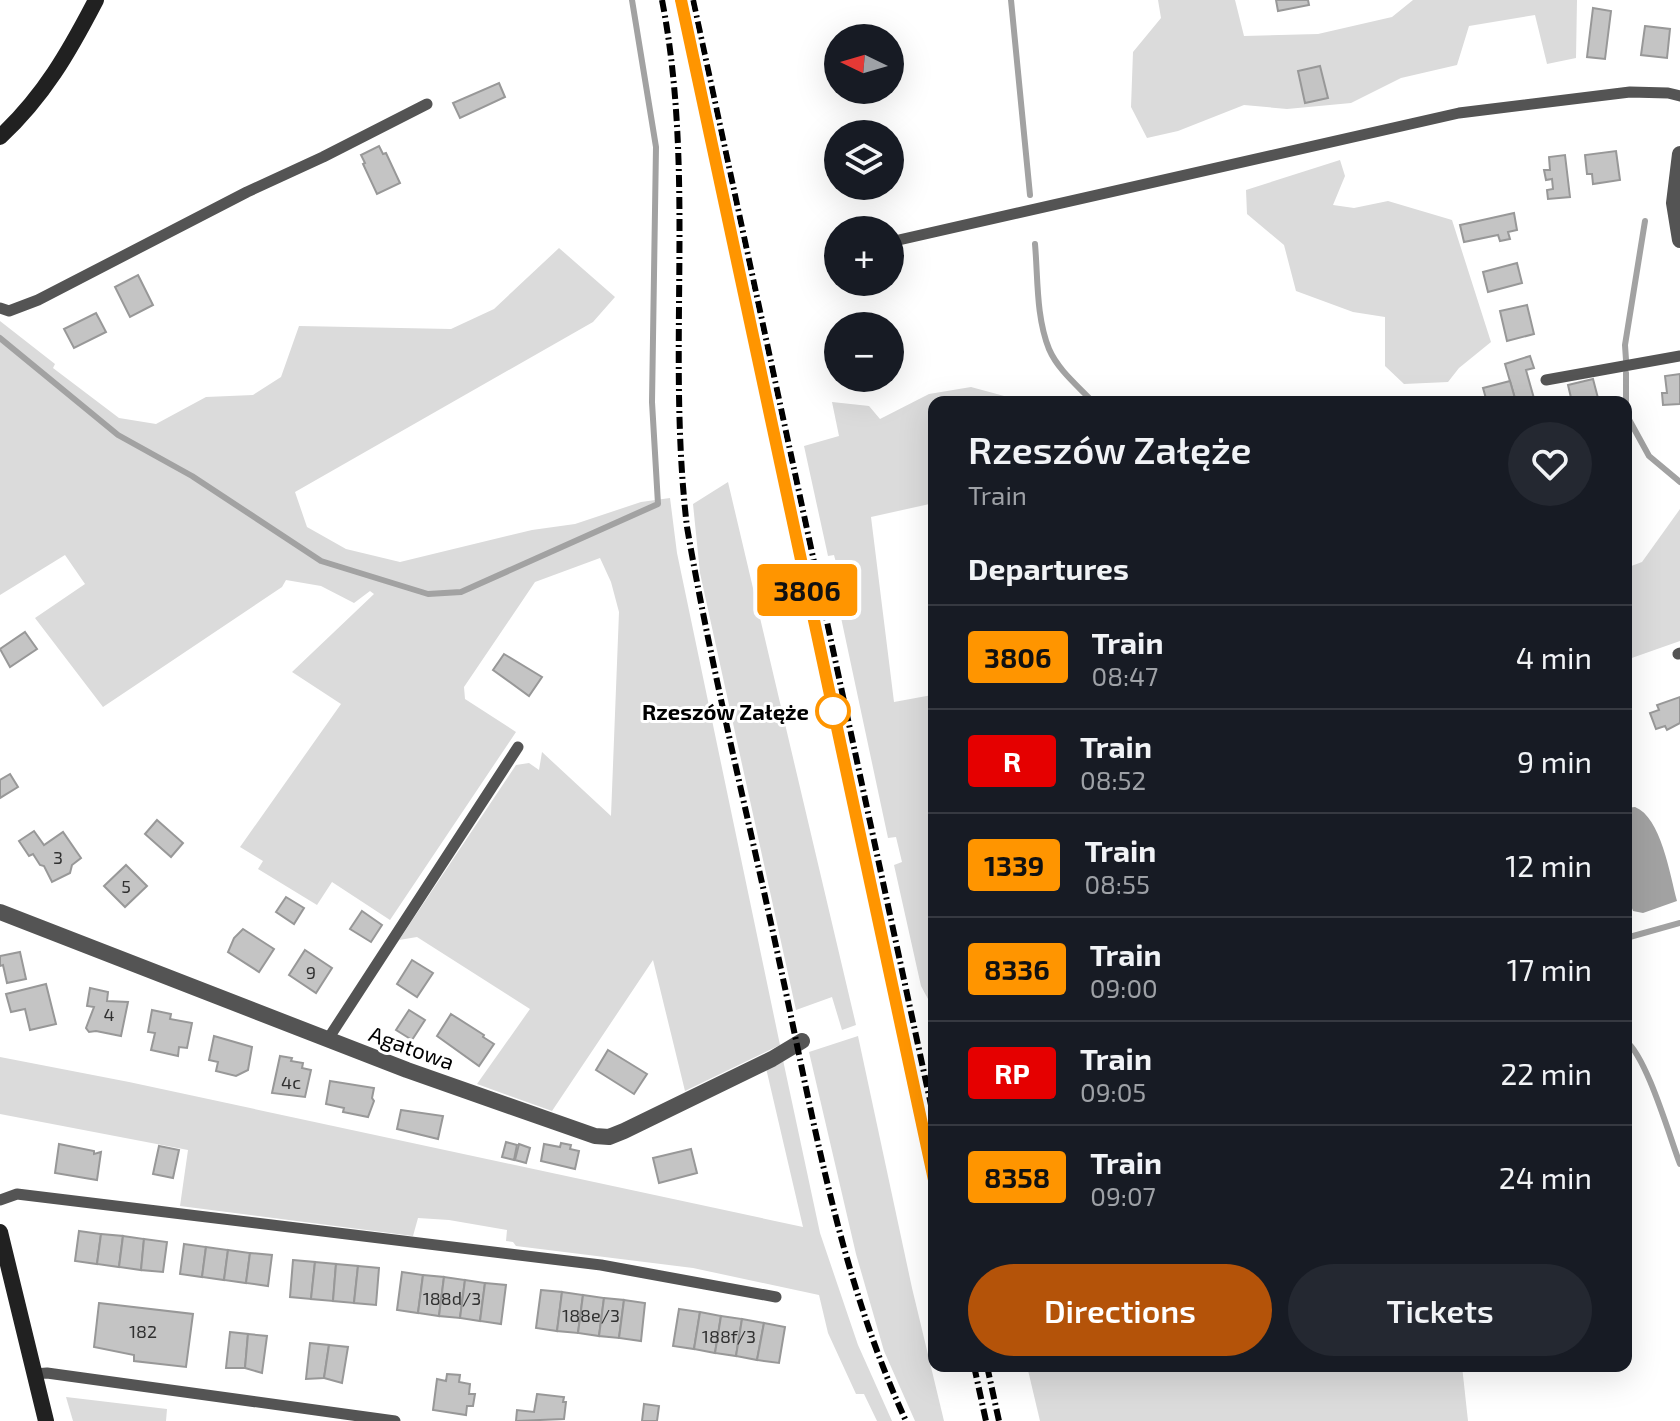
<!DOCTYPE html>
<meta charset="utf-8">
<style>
:root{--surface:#171b24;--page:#242831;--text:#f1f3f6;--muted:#9ea1a6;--line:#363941;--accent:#b45309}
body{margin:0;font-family:"Exo 2",sans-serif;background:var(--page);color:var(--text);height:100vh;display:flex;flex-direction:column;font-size:30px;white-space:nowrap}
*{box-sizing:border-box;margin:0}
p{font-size:26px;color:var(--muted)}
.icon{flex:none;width:44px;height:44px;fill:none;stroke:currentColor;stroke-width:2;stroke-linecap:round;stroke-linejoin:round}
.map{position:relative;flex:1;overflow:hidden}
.sheet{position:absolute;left:928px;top:396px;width:704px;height:976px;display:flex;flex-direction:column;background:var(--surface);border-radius:16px;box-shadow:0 8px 32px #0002}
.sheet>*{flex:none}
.badge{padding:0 16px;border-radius:6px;font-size:28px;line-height:52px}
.needle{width:52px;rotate:275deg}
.fabs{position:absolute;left:824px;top:24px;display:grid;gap:16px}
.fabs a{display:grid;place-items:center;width:80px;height:80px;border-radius:50%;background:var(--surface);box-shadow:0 8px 32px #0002;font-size:40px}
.map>.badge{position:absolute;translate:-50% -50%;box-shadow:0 0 0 4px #fff}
h2{padding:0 40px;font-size:30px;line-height:72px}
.round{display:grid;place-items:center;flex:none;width:84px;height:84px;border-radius:42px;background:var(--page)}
.headline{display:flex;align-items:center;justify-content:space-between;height:136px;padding:0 40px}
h1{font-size:38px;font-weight:600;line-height:60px}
.primary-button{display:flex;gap:16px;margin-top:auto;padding:16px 40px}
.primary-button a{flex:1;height:92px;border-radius:48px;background:var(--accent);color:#fff;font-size:32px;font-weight:600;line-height:92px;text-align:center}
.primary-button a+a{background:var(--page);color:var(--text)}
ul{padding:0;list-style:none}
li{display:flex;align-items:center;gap:24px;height:104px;padding:0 40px;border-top:2px solid var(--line)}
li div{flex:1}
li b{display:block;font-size:30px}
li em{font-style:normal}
li .badge{min-width:88px;font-weight:700;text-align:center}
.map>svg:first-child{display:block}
.green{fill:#dbdbdb}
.water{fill:#a2a2a2}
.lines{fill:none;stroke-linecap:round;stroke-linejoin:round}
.stream{stroke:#a2a2a2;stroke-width:6}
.building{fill:#c4c4c4;stroke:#989898;stroke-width:2}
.lane{stroke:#545454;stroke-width:11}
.street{stroke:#545454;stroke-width:16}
.secondary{stroke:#212121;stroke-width:16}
.rail{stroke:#000;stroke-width:6;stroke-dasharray:12 4 2 4;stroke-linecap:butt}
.line-casing{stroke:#fff;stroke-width:18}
.line{stroke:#ff9500;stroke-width:12}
.stop-dot{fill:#fff;stroke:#ff9500;stroke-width:4}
.labels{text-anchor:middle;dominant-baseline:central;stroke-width:6;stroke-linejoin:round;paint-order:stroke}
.number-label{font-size:18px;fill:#313131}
.stop-label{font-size:22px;font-weight:bold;fill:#000;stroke:#fff;text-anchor:end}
.street-label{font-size:22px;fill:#000;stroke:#fff}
</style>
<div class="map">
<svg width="1680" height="1421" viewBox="0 0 1680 1421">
<rect width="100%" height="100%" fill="#fff"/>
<!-- green -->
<g class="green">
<path d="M1158 0H1235L1244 36 1318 34 1392 17 1413 0H1577L1576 58 1547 64 1535 15 1469 26 1457 65 1401 78 1351 103 1287 109 1244 105 1178 131 1147 138 1131 107 1133 52 1161 18Z"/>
<path d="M1340 160 1345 176 1333 205 1354 208 1388 201 1452 220 1491 342 1459 368 1448 382 1404 384 1385 366V317L1353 312 1296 291 1284 245 1247 214 1246 190Z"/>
<path d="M559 248 615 297 593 322 295 492 307 527 346 549 400 562 532 530 575 524 641 502 670 498 677 553 780 1045 685 1091 653 960 552 1111 477 1084 530 1009 417 937 399 940 516 765 529 763 539 770 542 752 611 816 619 612 611 582 600 558 535 582 464 687 465 699 516 732 390 920 332 882 317 905 258 869 263 861 240 847 341 704 292 672 374 594 370 591 354 603 321 586 286 580 282 587 103 707 35 618 85 584 65 555 0 595V321L55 364 53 368 119 418 156 424 206 397 253 395 281 377 299 326 451 329 494 309Z"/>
<path d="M971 387 1026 402H934V503L871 517 894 702 932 695 934 699V1010L921 986 894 865 902 862 896 837 888 838 833 580 840 578 834 555 828 556 804 446 839 436 832 402 869 406 880 419 929 394Z"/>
<path d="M728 482 856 1025 842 1030 832 997 796 1010 700 573 693 504Z"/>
<path d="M1680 509V641L1626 660V568L1642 562Z"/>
<path d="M858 1036 912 1288 944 1421H915L884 1351 856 1254 809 1052Z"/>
<path d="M0 1057 129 1082 803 1227 766 1068 783 1060 820 1233 858 1345 892 1421H877L864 1394H856L828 1333 819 1295 693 1268 516 1246 513 1242 506 1241 507 1230 449 1220 418 1218 413 1236 180 1206 188 1150 0 1114Z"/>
<path d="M1027 1366H1462L1468 1421H1040Z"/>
<path d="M66 1397 167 1409 166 1421H73Z"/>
</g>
<!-- water -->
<path class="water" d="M1635 807C1661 817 1670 875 1677 901L1643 913 1633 911 1626 892V808Z"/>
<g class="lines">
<!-- stream -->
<g class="stream">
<path d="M1011 0 1030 195"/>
<path d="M1035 244C1038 278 1036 317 1049 349 1058 370 1078 386 1093 402"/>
<path d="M0 338 118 435 192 476 321 561 428 594 461 592 658 504 652 402 656 147 632 0"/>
<path d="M1626 360 1625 345 1645 221"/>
<path d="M1626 373V402"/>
<path d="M1626 414 1649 456 1680 482"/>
<path d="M1626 938 1680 923"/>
<path d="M1626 1041C1647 1058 1669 1135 1680 1164"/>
</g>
</g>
<!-- building -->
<g class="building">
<path d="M1276 0H1308L1309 5 1278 11Z"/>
<path d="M1593 8 1611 11 1605 59 1587 57Z"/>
<path d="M1645 26 1670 29 1667 58 1641 55Z"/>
<path d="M1320 66 1328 98 1305 103 1298 71Z"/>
<path d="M499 83 505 97 460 118 453 103Z"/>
<path d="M379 146 383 154 386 153 400 183 377 194 363 164 365 163 361 155Z"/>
<path d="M1616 151 1620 180 1593 184 1592 174H1587L1585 155Z"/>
<path d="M1565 155 1570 197 1548 199 1547 190 1553 189 1552 179 1546 180 1544 170H1550L1549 157Z"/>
<path d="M1514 213 1517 230 1508 232 1510 239 1500 241 1498 235 1464 242 1460 225Z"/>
<path d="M1517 263 1522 283 1488 292 1483 272Z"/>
<path d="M138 275 153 305 130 317 115 287Z"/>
<path d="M1527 305 1534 334 1507 341 1500 311Z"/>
<path d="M96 313 106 332 74 348 64 329Z"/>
<path d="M1530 356 1534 368 1526 370 1535 402H1516L1505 364Z"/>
<path d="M1680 374V404L1663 405 1662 393H1667L1665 376Z"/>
<path d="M1593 379 1599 402H1572L1568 385Z"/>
<path d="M1510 381 1516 402H1487L1483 388Z"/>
<path d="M25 632 37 649 10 667 0 649Z"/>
<path d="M504 654 542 677 529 696 493 670Z"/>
<path d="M1680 697V723L1667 730 1665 726 1656 729 1650 713 1659 710 1657 705Z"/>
<path d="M10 774 18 787 0 798V780Z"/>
<path d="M157 820 183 843 171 857 145 834Z"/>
<path d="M34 831 44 845 63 832 81 858 72 865 70 873 52 882 44 866 40 865 33 854 29 856 19 841Z"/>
<path d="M126 865 147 886 125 907 104 886Z"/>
<path d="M286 897 304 908 294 924 276 912Z"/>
<path d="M362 911 382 925 371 942 350 929Z"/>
<path d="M243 929 274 949 259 972 228 952 234 938Z"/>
<path d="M305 950 332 968 316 993 289 975Z"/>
<path d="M20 952 26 979 7 983 3 965 0 966V956Z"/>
<path d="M412 960 433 973 417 997 397 984Z"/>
<path d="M46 984 56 1024 30 1030 25 1009 11 1012 6 994Z"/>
<path d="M90 988 108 992 107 1001 128 1002 121 1036 96 1031 89 1032 86 1028 94 1007 87 1006Z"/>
<path d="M152 1010 171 1014 170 1019 192 1023 187 1048 179 1047 178 1056 151 1050 155 1033 148 1032Z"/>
<path d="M409 1010 425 1020 412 1040 396 1030Z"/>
<path d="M451 1014 484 1035 483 1037 494 1044 479 1066 437 1036Z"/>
<path d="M214 1036 252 1047 248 1070 236 1076 216 1071 218 1062 209 1060Z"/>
<path d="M608 1050 647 1074 634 1094 596 1070Z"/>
<path d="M280 1056 292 1058 291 1061 303 1063 302 1068 311 1070 305 1097 272 1093Z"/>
<path d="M330 1081 374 1088 372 1098 374 1101 368 1117 343 1112 344 1108 326 1104Z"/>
<path d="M401 1110 443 1116 438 1139 397 1129Z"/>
<path d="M506 1142 517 1145 514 1160 502 1157Z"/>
<path d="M561 1143 571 1145 570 1149 579 1151 575 1169 541 1161 544 1144 560 1147Z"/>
<path d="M59 1144 94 1151V1154L101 1152 97 1180 55 1173Z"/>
<path d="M519 1144 530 1148 526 1163 515 1160Z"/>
<path d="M159 1146 179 1150 173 1178 153 1174Z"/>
<path d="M691 1149 697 1173 659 1183 653 1158Z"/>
<path d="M79 1231 101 1234 97 1264 75 1261Z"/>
<path d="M101 1234 123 1236 119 1267 97 1264Z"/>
<path d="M123 1236 144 1239 141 1270 119 1267Z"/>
<path d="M144 1239 167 1242 163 1272 141 1270Z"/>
<path d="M184 1244 206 1247 202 1277 180 1274Z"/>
<path d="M206 1247 228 1250 224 1280 202 1277Z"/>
<path d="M228 1250 250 1253 246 1283 224 1280Z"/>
<path d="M250 1253 272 1255 268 1286 246 1283Z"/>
<path d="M293 1260 315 1262 311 1299 290 1297Z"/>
<path d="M315 1262 336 1264 333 1301 311 1299Z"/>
<path d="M336 1264 358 1266 354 1303 333 1301Z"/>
<path d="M358 1266 379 1268 376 1305 354 1303Z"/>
<path d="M402 1272 423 1275 418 1313 397 1310Z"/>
<path d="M423 1275 444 1277 439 1316 418 1313Z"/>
<path d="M444 1277 465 1280 460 1318 439 1316Z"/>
<path d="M465 1280 485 1283 480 1321 460 1318Z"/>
<path d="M485 1283 506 1285 501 1324 480 1321Z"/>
<path d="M541 1290 562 1292 557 1331 536 1328Z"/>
<path d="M562 1292 583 1295 578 1333 557 1331Z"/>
<path d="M583 1295 604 1298 599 1336 578 1333Z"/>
<path d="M604 1298 624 1300 619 1338 599 1336Z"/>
<path d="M624 1300 645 1303 641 1341 619 1338Z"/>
<path d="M99 1303 193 1314 186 1367 134 1361V1355L94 1347Z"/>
<path d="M679 1309 700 1312 694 1349 673 1346Z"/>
<path d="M700 1312 721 1316 715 1353 694 1349Z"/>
<path d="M721 1316 742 1319 736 1356 715 1353Z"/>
<path d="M742 1319 764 1323 757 1360 736 1356Z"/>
<path d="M764 1323 785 1327 779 1363 757 1360Z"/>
<path d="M230 1332 248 1334 245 1368H226Z"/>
<path d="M248 1334 267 1336 262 1373 245 1368Z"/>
<path d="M310 1343 329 1345 324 1378 306 1379Z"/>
<path d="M329 1345 348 1347 342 1383 324 1378Z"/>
<path d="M447 1374 460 1375 459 1382 470 1384 469 1394H475L473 1406H467L466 1415 433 1410 437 1379 446 1381Z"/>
<path d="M537 1394 564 1397 563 1402H566L564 1419 516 1421 517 1410 534 1412Z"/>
<path d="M644 1404 659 1406 657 1421H642Z"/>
</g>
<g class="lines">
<!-- lane -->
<g class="lane">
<path d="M890 242 1459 113 1630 92 1668 93 1680 96"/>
<path d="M831 256 838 254"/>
<path d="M0 308 9 311 38 300 247 192 323 157 427 104"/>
<path d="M1546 380 1680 356"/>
<path d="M1678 654 1680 653"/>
<path d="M328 1039 518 747"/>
<path d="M0 1200 17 1194 601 1265 776 1297"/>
<path d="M34 1374 47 1373 395 1421"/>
</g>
<!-- street -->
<g class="street">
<path d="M1680 154 1674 203 1680 240"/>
<path d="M0 912 407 1070 595 1136 609 1137 624 1131 772 1059 802 1041"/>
</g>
<!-- secondary -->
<g class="secondary">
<path d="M0 137C44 96 69 52 96 0"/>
<path d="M0 1232 46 1421"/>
</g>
<!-- rail -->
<g class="rail">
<path d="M662 0C696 175 666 351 687 527 712 672 748 816 779 960 813 1116 839 1276 906 1421"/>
<path d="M681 0 934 1180"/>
<path d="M693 0 934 1119"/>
<path d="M974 1366 986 1421"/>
<path d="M987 1366 999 1421"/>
</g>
</g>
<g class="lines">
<!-- line casing -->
<g class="line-casing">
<path id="line" d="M681 0 934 1180"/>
</g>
<!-- line -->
<use href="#line" class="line"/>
</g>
<!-- markers -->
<circle class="stop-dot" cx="833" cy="711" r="16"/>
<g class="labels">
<!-- number labels -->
<g class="number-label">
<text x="58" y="857">3</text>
<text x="126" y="886">5</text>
<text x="311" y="972">9</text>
<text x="109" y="1014">4</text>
<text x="291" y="1082">4c</text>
<text x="452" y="1298">188d/3</text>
<text x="591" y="1315">188e/3</text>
<text x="143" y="1331">182</text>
<text x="729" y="1336">188f/3</text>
</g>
<!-- stop labels -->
<g class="stop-label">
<text x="809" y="711">Rzeszów Załęże</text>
</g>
<!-- street labels -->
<g class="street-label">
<text transform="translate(412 1047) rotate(20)">Agatowa</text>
</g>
</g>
</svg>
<div class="fabs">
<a><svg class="needle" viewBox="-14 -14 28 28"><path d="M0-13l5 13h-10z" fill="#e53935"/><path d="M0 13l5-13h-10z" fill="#9ea1a6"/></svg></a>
<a><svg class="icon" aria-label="layers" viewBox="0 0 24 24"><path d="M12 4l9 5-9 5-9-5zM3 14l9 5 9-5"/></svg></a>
<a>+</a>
<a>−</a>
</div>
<b class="badge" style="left:807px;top:590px;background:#ff9500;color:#111">3806</b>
<section class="sheet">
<div class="headline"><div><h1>Rzeszów Załęże</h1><p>Train</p></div><a class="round"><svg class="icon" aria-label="heart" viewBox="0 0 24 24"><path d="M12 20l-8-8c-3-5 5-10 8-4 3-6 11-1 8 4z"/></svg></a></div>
<h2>Departures</h2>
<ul>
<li><span class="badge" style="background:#ff9500;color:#111">3806</span><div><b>Train</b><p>08:47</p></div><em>4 min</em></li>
<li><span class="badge" style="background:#e50000;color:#fff">R</span><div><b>Train</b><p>08:52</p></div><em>9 min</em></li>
<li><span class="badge" style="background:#ff9500;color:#111">1339</span><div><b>Train</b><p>08:55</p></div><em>12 min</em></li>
<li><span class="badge" style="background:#ff9500;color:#111">8336</span><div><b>Train</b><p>09:00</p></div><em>17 min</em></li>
<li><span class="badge" style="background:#e50000;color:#fff">RP</span><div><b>Train</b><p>09:05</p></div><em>22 min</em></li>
<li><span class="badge" style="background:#ff9500;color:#111">8358</span><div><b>Train</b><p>09:07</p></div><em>24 min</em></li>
</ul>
<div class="primary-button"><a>Directions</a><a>Tickets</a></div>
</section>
</div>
